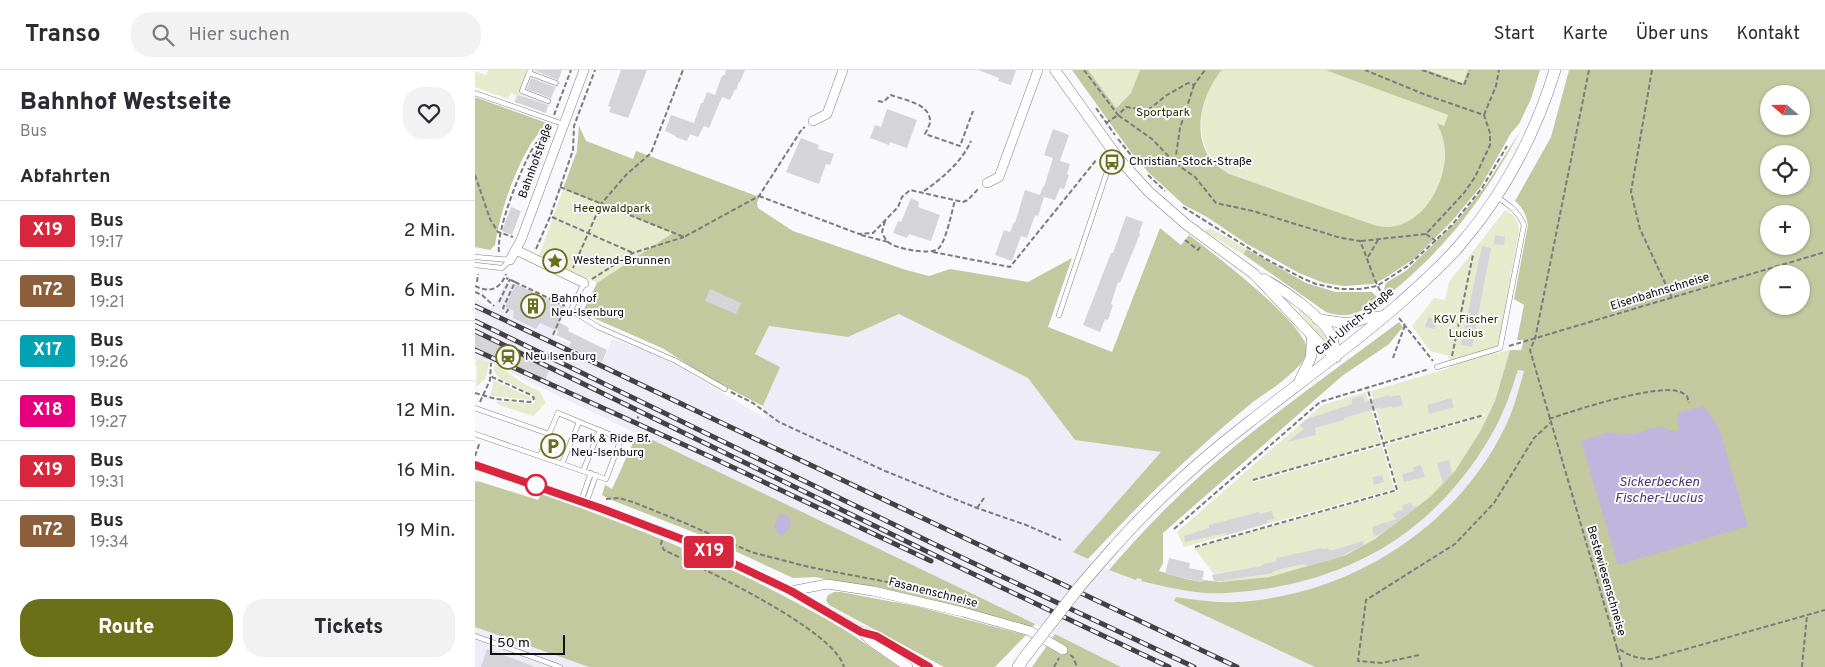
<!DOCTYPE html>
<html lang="de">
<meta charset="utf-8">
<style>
:root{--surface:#fff;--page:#f2f2f3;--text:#2b2b33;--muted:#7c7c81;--line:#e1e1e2;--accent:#697018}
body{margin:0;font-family:Overpass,sans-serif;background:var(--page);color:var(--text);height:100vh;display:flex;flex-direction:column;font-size:19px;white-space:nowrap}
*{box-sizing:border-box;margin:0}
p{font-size:16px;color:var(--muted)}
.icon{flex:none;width:28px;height:28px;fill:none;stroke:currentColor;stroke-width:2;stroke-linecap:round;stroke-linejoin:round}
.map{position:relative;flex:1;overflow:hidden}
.sheet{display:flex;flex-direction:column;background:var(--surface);width:475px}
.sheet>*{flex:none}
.badge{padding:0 10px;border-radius:4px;font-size:18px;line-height:32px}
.needle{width:32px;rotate:290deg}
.fabs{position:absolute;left:1285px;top:15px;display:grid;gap:10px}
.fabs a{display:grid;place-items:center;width:50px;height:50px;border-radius:50%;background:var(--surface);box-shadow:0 1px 4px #0004;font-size:25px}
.scale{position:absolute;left:15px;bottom:12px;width:75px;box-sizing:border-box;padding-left:5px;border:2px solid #111113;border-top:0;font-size:14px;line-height:18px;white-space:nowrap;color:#111113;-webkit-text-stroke:4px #f9f8fc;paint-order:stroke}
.map>.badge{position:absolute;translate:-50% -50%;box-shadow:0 0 0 2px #fff}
h2{padding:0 20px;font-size:19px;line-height:45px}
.round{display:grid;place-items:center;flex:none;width:52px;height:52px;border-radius:20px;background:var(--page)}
.head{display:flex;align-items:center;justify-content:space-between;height:85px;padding:0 20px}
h1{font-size:24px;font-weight:800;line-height:38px}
.cta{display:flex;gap:10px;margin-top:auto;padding:10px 20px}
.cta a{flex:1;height:58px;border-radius:20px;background:var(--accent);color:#fff;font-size:20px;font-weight:800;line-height:58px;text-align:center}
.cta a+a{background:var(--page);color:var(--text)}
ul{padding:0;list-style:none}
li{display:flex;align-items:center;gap:15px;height:60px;padding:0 20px;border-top:1px solid var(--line)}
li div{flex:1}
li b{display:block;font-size:19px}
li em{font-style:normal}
li .badge{min-width:55px;font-weight:700;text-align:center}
header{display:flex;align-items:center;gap:30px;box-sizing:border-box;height:70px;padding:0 25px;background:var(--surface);border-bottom:1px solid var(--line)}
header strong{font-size:24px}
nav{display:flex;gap:28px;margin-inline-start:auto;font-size:18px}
.search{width:350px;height:45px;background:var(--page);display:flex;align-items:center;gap:12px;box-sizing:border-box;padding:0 18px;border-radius:20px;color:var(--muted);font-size:19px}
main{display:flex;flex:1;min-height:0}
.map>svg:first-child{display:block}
.built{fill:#eeecf7}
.green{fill:#e6ebcd}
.forest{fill:#c3c99f;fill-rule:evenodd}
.water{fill:#bfb5dd}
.building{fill:#d5d4d9}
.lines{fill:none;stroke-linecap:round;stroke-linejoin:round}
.service-casing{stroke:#818084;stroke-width:5.5}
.minor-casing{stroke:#818084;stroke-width:10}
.tertiary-casing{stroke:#818084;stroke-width:11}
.secondary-casing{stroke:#818084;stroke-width:12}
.path{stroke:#7b7b7e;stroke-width:2;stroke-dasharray:5 2.5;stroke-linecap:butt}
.service{stroke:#fff;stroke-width:4.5}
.minor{stroke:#fff;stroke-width:9}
.tertiary{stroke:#fff;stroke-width:10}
.secondary{stroke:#fff;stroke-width:11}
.rail-casing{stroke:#424245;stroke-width:5}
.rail{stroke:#f9f8fc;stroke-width:3;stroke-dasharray:9;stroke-linecap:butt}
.secondary-bridge-casing{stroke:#818084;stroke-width:12;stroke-linecap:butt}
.secondary-bridge{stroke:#fff;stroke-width:11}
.line-casing{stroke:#fff;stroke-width:11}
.line{stroke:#d7263d;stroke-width:8}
.stop-dot{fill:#fff;stroke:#d7263d;stroke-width:2.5}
.labels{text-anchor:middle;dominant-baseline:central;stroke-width:4;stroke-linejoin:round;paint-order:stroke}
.park-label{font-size:12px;fill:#303400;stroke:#f9f8fc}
.street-label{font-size:12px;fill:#111113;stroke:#f9f8fc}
.poi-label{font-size:12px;fill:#111113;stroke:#f9f8fc;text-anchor:start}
.water-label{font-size:14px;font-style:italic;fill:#4b3b6f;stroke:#f9f8fc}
</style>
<header>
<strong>Transo</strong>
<div class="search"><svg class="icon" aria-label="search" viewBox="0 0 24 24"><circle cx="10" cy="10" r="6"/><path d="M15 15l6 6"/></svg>Hier suchen</div>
<nav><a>Start</a><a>Karte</a><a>Über uns</a><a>Kontakt</a></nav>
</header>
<main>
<section class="sheet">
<div class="head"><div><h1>Bahnhof Westseite</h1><p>Bus</p></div><a class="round"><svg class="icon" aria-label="heart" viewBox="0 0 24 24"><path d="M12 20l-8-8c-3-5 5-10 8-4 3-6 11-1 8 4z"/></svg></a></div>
<h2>Abfahrten</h2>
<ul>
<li><span class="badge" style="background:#d7263d;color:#fff">X19</span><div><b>Bus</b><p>19:17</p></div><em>2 Min.</em></li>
<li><span class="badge" style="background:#8b5e3c;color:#fff">n72</span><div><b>Bus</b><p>19:21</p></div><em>6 Min.</em></li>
<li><span class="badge" style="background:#00a3b4;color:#fff">X17</span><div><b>Bus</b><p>19:26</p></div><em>11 Min.</em></li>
<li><span class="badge" style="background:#e6007e;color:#fff">X18</span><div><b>Bus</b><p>19:27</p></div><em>12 Min.</em></li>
<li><span class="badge" style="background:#d7263d;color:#fff">X19</span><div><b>Bus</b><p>19:31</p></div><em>16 Min.</em></li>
<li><span class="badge" style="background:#8b5e3c;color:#fff">n72</span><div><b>Bus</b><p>19:34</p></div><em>19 Min.</em></li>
</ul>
<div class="cta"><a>Route</a><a>Tickets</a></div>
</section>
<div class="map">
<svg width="1350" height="597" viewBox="0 0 1350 597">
<rect width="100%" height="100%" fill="#f9f8fc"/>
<!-- built -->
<g class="built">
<path d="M52 0H87L81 19 77 27H78L71 43 40 32Z"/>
<path d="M31 211 89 237 78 266 129 290 137 269 171 281 201 295 291 349 288 336 305 297 280 284 294 256 373 267 424 244 553 308 600 370 687 382 599 482 634 500 661 509 662 507 700 519 731 523H760L810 515 856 503 894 487 930 463 960 438 986 410 1007 382 1023 352 1036 322 1042 300 1049 301 1043 324 1031 355 1013 386 992 416 966 444 936 470 898 494 859 511 812 526 761 532 730 531 701 527 700 531 840 597H646L580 564 13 292 4 288 0 294V228L18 238Z"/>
<path d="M0 557 114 597H0Z"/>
</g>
<!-- green -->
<g class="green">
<path d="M13 0H52L40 32 39 31 41 25 36 23 33 29 0 17V1L11 5Z"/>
<path d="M613 0H665L656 23 641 38Z"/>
<path d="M747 0H850L973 45 969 56 962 54C967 63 970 73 970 83 969 115 949 154 914 157 910 157 904 156 899 155 864 144 830 131 795 119 779 113 759 110 746 99 716 73 723 28 747 0Z"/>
<path d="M952 0H993L988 14Z"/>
<path d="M104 56 111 71 158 89 161 81 284 127 282 133 283 138 301 150 199 163 122 213 64 186 102 81Z"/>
<path d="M1030 140C1039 145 1043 149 1044 160L1022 283 1035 280 1020 331 1006 360 980 401 956 427 900 469 871 485 794 507 745 512 719 478 924 421 911 375 1010 346 1009 344 910 372 896 321 975 298 974 286 955 281 937 256 959 228 970 230 974 212Z"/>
<path d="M735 158 772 179 768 184 755 177 730 161Z"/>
<path d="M825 239 849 264 853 272 852 273 845 269 824 241Z"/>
<path d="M4 288 14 292 11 308 1 317 2 297 0 294Z"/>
<path d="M20 295C35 302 48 316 65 321L71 334 67 336 65 340 58 346 24 335 21 331 57 334 60 332V328L57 324 24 308 19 301Z"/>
<path d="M18 310 55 327 56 330 16 326Z"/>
<path d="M891 322 906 373 778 410 779 412 907 376 919 419 709 477 702 462 847 335Z"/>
</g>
<!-- forest -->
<g class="forest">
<path d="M597 0H613L641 38 656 23 665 0H747C729 21 717 59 733 85 738 93 746 99 754 104L899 155C904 156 910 157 914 157 949 154 970 114 970 83 970 72 966 62 962 53L969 56 973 45 850 0H952L988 13 993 0H1065L1056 29 1044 54 1036 63 1006 116 977 151 939 189 910 208 898 214 869 216 849 213 824 203 772 174 732 147 709 135 674 103 655 81Z"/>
<path d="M1094 0H1350V597H840L699 531 701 527C721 530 741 533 761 532 874 526 982 458 1031 355 1039 338 1044 319 1049 301L1043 300C1040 307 1039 314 1036 321 1029 342 1018 364 1006 382 954 461 882 505 789 519 769 522 750 524 729 523 708 521 687 516 666 511L667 509 662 508 661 510 634 500C663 466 694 434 727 404 788 350 859 301 924 252L928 257 914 274 867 306 688 463V493L684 501 711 509 727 512 728 510 745 512 794 507 871 485 900 469 955 427 980 401 1006 360 1020 331 1035 280H1046L1049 270H1042L1049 235 1039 229 1053 155C1051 144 1048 138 1040 131L1076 67ZM1294 24H1326V56H1294ZM1294 84H1326V116H1294ZM1294 144H1326V176H1294ZM1294 204H1326V236H1294Z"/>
<path d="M0 27 72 53C67 59 62 65 57 72 39 101 25 142 20 175L15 180 0 177Z"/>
<path d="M104 56 111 71 158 89 161 81 284 127 282 133 283 138 318 161 431 200 454 206 475 199 553 212 597 188 573 257 637 282 685 158 706 175 714 165C736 182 832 254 832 280 832 297 791 323 778 332 719 380 665 433 613 489L598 482 686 382 600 370 553 308 424 244 373 267 294 256 280 284 305 297 288 336 239 311 187 278 107 243 122 213 198 163 88 119 102 81Z"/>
<path d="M1046 60C1008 129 974 176 912 226L909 219 911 213 932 200 981 152 1011 115Z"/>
<path d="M772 179 831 213 861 222H897L905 230C885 242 875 250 851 242L768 184Z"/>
<path d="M165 364 560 554 556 559 411 521 340 507 318 508 223 464 134 429 127 425 130 415 137 419 159 371Z"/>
<path d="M0 411 6 412 63 430 66 424C164 458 261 497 351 549 376 563 400 580 424 597H114L0 557Z"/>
<path d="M359 522H366L440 536 551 565 520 597H469L354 535 351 530 353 525Z"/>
<path d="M580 564 646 597H557Z"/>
</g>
<!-- water -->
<g class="water">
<path d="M1229 336 1244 358 1273 456 1143 495 1106 371 1135 362 1146 365 1152 363 1160 364 1173 359 1189 357 1197 361H1204L1202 353 1204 342Z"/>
<path d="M309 444 316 450 315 458 307 466 303 464 299 456 304 445Z"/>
</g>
<!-- building -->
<g class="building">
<path d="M59 0H87L83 10Z"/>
<path d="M146 0H172L153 48 134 42 136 37 133 36Z"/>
<path d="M251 0H270L265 12H264L261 20 260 19 255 30 247 27 234 58 229 56 223 67 215 64 212 71 200 67 201 66 190 61 196 45 219 53 226 33H228L232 22 240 25 246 8 248 5H250Z"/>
<path d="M503 0H541L536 15 523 11 524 8Z"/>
<path d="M56 8 80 17 76 28 52 19Z"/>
<path d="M43 25 73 35 71 43 40 32Z"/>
<path d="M412 39 442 50 432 78 415 72 414 75 395 68 400 55 406 57Z"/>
<path d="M578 59 594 65 585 91 595 94 592 104 594 105 589 119 585 118 580 130 569 127 563 146 560 145 552 168 546 166 537 191 520 185 529 160 535 162 539 152 540 153 550 120 565 125 568 116 569 117 578 88 569 85Z"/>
<path d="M326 68 344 75 343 79 359 84 355 95 351 94 344 114 311 102Z"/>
<path d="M436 128 444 132 443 137 465 145 456 171 434 164 432 168 418 163 423 151 426 152Z"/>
<path d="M36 137 46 141 37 165 27 161Z"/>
<path d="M651 146 668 152 664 163 665 164 645 213 643 212 636 234 638 235 633 250 630 249 625 262 608 255 636 183H638Z"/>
<path d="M1020 165 1030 167 1029 175 1019 174Z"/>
<path d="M1007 176 1016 178 997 277 986 275Z"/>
<path d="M41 214 89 237 84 252 94 258 93 261 132 280 127 292 94 277 96 272 81 265 83 261 65 253 61 259 38 248 39 241 30 237Z"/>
<path d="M235 219 266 233 261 244 230 231Z"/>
<path d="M953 247 962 250 960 259 950 257Z"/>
<path d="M0 263 75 299 70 310 0 278Z"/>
<path d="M914 325V327L925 325 928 335 917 338V336L906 339V337L869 348V350L840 358 841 365 812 372 829 359 825 355 832 349 877 334V329L888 326 890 332Z"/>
<path d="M976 328 979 337 954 344 952 335Z"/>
<path d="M974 390 977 404 968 414 962 393Z"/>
<path d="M946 395 950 407 929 412 927 404 939 401 938 397Z"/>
<path d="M907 405 909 412 899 415 897 407Z"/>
<path d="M935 433 939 437 943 436 906 464 899 466 897 457 921 449 917 444 928 440 927 435Z"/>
<path d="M797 441 799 449 792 450 793 453 752 465 751 463 710 472 709 466 734 458V455L784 442 785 444Z"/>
<path d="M888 471 889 475 860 489 835 495H830L829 494 810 498 797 502 798 503 739 512 737 505 788 496V494L802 491 801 488 847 478V479L854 478V480H858Z"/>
<path d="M694 488 715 493 714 498 729 501 727 512 690 504Z"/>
<path d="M12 579 58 596V597H6Z"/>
</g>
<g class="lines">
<!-- service casing -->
<g class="service-casing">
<g id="service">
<path d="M55 0 54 3 81 13"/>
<path d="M54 3 47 21 73 31"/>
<path d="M0 23 88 54"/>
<path d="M0 187 35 190"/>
<path d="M0 195 27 198 35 190"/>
<path d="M109 213 96 240 123 257 201 291 250 319"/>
<path d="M584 245 632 102 642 89"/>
<path d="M962 297 1025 278 1049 155C1043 141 1034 135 1022 127"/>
<path d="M0 338 74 364 83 343 146 369 131 409 0 364"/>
<path d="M65 386 74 364"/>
<path d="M87 394 104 352"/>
<path d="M108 401 125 360"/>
<path d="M106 431 116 403"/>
<path d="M111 433 121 405"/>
<path d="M0 566 85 597"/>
</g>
</g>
<!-- minor casing -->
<g class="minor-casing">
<g id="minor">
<path d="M338 51 352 44 368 0"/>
<path d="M512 113 524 107 563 0"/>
<path d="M41 180 109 213"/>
<path d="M35 190 46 170 109 0"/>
<path d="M0 395 125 438 209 470 316 521 386 561 401 566 454 597"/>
<path d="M316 521 352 514 398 521 488 542 555 561 588 580"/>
<path d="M388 563 397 572 433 597"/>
</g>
</g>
<!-- tertiary casing -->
<g class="tertiary-casing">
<g id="tertiary">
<path d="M580 0 643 88 674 122 712 155 779 204 846 275 861 287"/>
<path d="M789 209C809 220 847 246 857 267 859 273 860 280 861 287"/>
<path d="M842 249 869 253 880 252 891 248 909 246"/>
<path d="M823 314 836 287 837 265"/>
</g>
</g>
<!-- secondary casing -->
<g class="secondary-casing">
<g id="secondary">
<path d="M924 234C945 215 966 197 984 176 1029 124 1060 65 1080 0"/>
<path d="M639 477C679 432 725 390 773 353 819 317 866 283 911 245"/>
<path d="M543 597 549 588"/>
</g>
</g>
<!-- path -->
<g class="path">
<path d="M609 0 643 45 651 37 673 40 692 25 713 13 719 15 730 0"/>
<path d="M947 0 989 15 995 0"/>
<path d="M1114 0 1060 269 1055 280 1142 578C1153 585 1162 589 1176 589L1350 540"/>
<path d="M1177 0 1156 122 1165 159 1197 228"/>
<path d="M403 31 408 32 416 25C429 30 457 34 455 53 454 56 452 60 450 64L485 76 498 41"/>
<path d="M621 38 640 65"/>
<path d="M79 45 96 0"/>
<path d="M1009 45 1021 16 1024 0"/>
<path d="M631 53 643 45 677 69 700 93 720 107 741 133 778 141 866 168 885 171C894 191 899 214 912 232"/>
<path d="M643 69 663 94"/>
<path d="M700 92 705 58 719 15"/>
<path d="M0 105 15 149 23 162 38 167"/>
<path d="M673 105 690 121"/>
<path d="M85 117 209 167 284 126 327 59 330 57"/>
<path d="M449 121C468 108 487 91 496 71"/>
<path d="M284 126 384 164 398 163 423 137 427 127 435 120 488 132 493 130 504 118"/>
<path d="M708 137 791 189 829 209 841 214 865 219H885L902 216 934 195 977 155 1007 118 1032 76"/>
<path d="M77 147 158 183"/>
<path d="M410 151 407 162C409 166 410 170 413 172 421 179 455 185 463 179 471 172 477 141 480 130"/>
<path d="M951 164 961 171"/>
<path d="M386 165 413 172"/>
<path d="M710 170 723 180 725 177"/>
<path d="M886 171 951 164 989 123 1000 107 1015 75V63L1009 45 951 25 890 0"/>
<path d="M61 179 75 147 98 80 99 56 120 0"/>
<path d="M24 182C21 160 46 98 58 78 63 70 69 63 75 56"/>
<path d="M458 182 535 197 622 89"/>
<path d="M893 187 903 170"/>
<path d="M98 198 126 134 151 105 176 83 208 0"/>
<path d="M117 209 158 183 209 167"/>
<path d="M2 212 3 204"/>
<path d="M40 212 90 236"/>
<path d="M0 216C14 223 25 220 31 204"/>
<path d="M0 222 7 225 19 236"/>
<path d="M24 232 35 209"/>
<path d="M31 243 33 240 28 238 40 212 31 208"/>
<path d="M924 248 958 291"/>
<path d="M78 265 89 240"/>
<path d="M1034 276 1350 182"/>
<path d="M977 286 998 185"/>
<path d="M918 288 930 255"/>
<path d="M256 322 278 333 304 352 410 401 502 438 551 455 586 470"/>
<path d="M0 323 21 329 55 332 58 331 59 328 56 325 15 306"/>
<path d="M5 332 15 310 16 293"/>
<path d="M162 347 164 348"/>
<path d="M1074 349C1100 340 1178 315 1202 321 1205 321 1209 324 1212 326L1214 333"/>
<path d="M0 386 5 372"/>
<path d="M778 410 1009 345"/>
<path d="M131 429 144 428 158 432 210 453 276 482 334 497 428 515 439 520"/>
<path d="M502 438 509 428"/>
<path d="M699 459 845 332 954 299"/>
<path d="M187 470 186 474 189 480C225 497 360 560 369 597"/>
<path d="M720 477 922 420 892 317"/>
<path d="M1142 578 1147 597"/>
<path d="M595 585 598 587 602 597"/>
<path d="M944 585 907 593 883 591 891 530 980 474 1019 433 1059 368 1075 353"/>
<path d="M579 597 584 588"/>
<path d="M1327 597 1332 545"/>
</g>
<!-- service -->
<use href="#service" class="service"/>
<!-- minor -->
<use href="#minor" class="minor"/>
<!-- tertiary -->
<use href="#tertiary" class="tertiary"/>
<!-- secondary -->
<use href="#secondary" class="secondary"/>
<!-- rail casing -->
<g class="rail-casing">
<g id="rail">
<path d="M0 236 762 597"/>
<path d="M0 251 494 491 719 597"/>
<path d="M0 261 490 500 694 597"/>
<path d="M0 280 238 388 456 491"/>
</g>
</g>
<!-- rail -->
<use href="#rail" class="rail"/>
<!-- secondary-bridge casing -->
<g class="secondary-bridge-casing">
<g id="secondary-bridge">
<path d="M911 245 924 234"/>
<path d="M549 588 605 516 639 477"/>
</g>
</g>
<!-- secondary-bridge -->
<use href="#secondary-bridge" class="secondary-bridge"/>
</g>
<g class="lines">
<!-- line casing -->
<g class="line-casing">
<path id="line" d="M0 395 125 438 209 470 316 521 386 562 401 566 454 597"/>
</g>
<!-- line -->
<use href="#line" class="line"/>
</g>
<!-- icons -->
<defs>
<g id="bus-ring" transform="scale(1.25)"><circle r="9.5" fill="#f9f8fc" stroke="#697018" stroke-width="1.5"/><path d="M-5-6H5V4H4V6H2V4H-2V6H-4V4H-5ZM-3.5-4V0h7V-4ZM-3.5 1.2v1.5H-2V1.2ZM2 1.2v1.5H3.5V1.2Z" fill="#697018"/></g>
<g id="sight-ring" transform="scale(1.25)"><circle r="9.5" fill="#f9f8fc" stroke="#697018" stroke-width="1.5"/><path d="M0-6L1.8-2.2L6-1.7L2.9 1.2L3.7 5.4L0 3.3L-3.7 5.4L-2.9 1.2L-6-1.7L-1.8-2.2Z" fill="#697018"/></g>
<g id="building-ring" transform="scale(1.25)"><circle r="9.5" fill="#f9f8fc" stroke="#697018" stroke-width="1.5"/><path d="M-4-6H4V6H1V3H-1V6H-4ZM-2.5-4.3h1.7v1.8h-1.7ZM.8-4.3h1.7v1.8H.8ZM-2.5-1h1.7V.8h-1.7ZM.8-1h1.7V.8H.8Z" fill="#697018"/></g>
<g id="station-ring" transform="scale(1.25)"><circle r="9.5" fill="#f9f8fc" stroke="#697018" stroke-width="1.5"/><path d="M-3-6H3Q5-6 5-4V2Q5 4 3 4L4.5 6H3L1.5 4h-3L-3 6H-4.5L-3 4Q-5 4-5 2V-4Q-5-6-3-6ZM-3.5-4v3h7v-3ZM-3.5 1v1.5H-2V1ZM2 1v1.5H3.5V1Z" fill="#697018"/></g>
<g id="parking-ring" transform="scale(1.25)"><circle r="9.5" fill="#f9f8fc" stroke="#697018" stroke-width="1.5"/><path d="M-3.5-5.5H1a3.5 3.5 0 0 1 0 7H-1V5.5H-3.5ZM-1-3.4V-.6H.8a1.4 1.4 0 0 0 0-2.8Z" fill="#697018"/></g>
</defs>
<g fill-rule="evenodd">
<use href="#bus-ring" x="637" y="92"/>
<use href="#sight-ring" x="80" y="191"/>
<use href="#building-ring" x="58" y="236"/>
<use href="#station-ring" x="33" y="287"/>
<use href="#parking-ring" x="78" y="376"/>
</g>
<!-- markers -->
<circle class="stop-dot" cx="61" cy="415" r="10"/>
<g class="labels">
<!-- park labels -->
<g class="park-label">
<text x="688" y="43">Sportpark</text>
<text x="137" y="139">Heegwaldpark</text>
<text x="991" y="250">KGV Fischer<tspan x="991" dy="14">Lucius</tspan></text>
</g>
<!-- street labels -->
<g class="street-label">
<text transform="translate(61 91) rotate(-70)">Bahnhofstraße</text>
<text transform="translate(1185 222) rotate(-17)">Eisenbahnschneise</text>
<text transform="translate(880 252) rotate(-40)">Carl-Ulrich-Straße</text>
<text transform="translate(1131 511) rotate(74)">Bestewiesenschneise</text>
<text transform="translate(458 523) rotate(14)">Fasanenschneise</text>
</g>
<!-- poi labels -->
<g class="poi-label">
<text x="654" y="92">Christian-Stock-Straße</text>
<text x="98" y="191">Westend-Brunnen</text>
<text x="76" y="229">Bahnhof<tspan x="76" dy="14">Neu-Isenburg</tspan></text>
<text x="50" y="287">Neu Isenburg</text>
<text x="96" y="369">Park &amp; Ride Bf.<tspan x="96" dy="14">Neu-Isenburg</tspan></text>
</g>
<!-- water labels -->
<g class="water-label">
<text x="1184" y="412">Sickerbecken<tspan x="1184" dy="16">Fischer-Lucius</tspan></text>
</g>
</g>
</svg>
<div class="fabs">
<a><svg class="needle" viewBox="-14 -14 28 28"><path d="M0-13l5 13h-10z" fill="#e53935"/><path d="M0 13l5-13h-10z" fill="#7c7c81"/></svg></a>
<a><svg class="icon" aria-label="locate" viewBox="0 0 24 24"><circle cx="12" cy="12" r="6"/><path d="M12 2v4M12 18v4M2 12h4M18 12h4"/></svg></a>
<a>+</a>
<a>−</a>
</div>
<div class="scale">50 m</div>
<b class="badge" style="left:234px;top:482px;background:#d7263d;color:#fff">X19</b>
</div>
</main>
